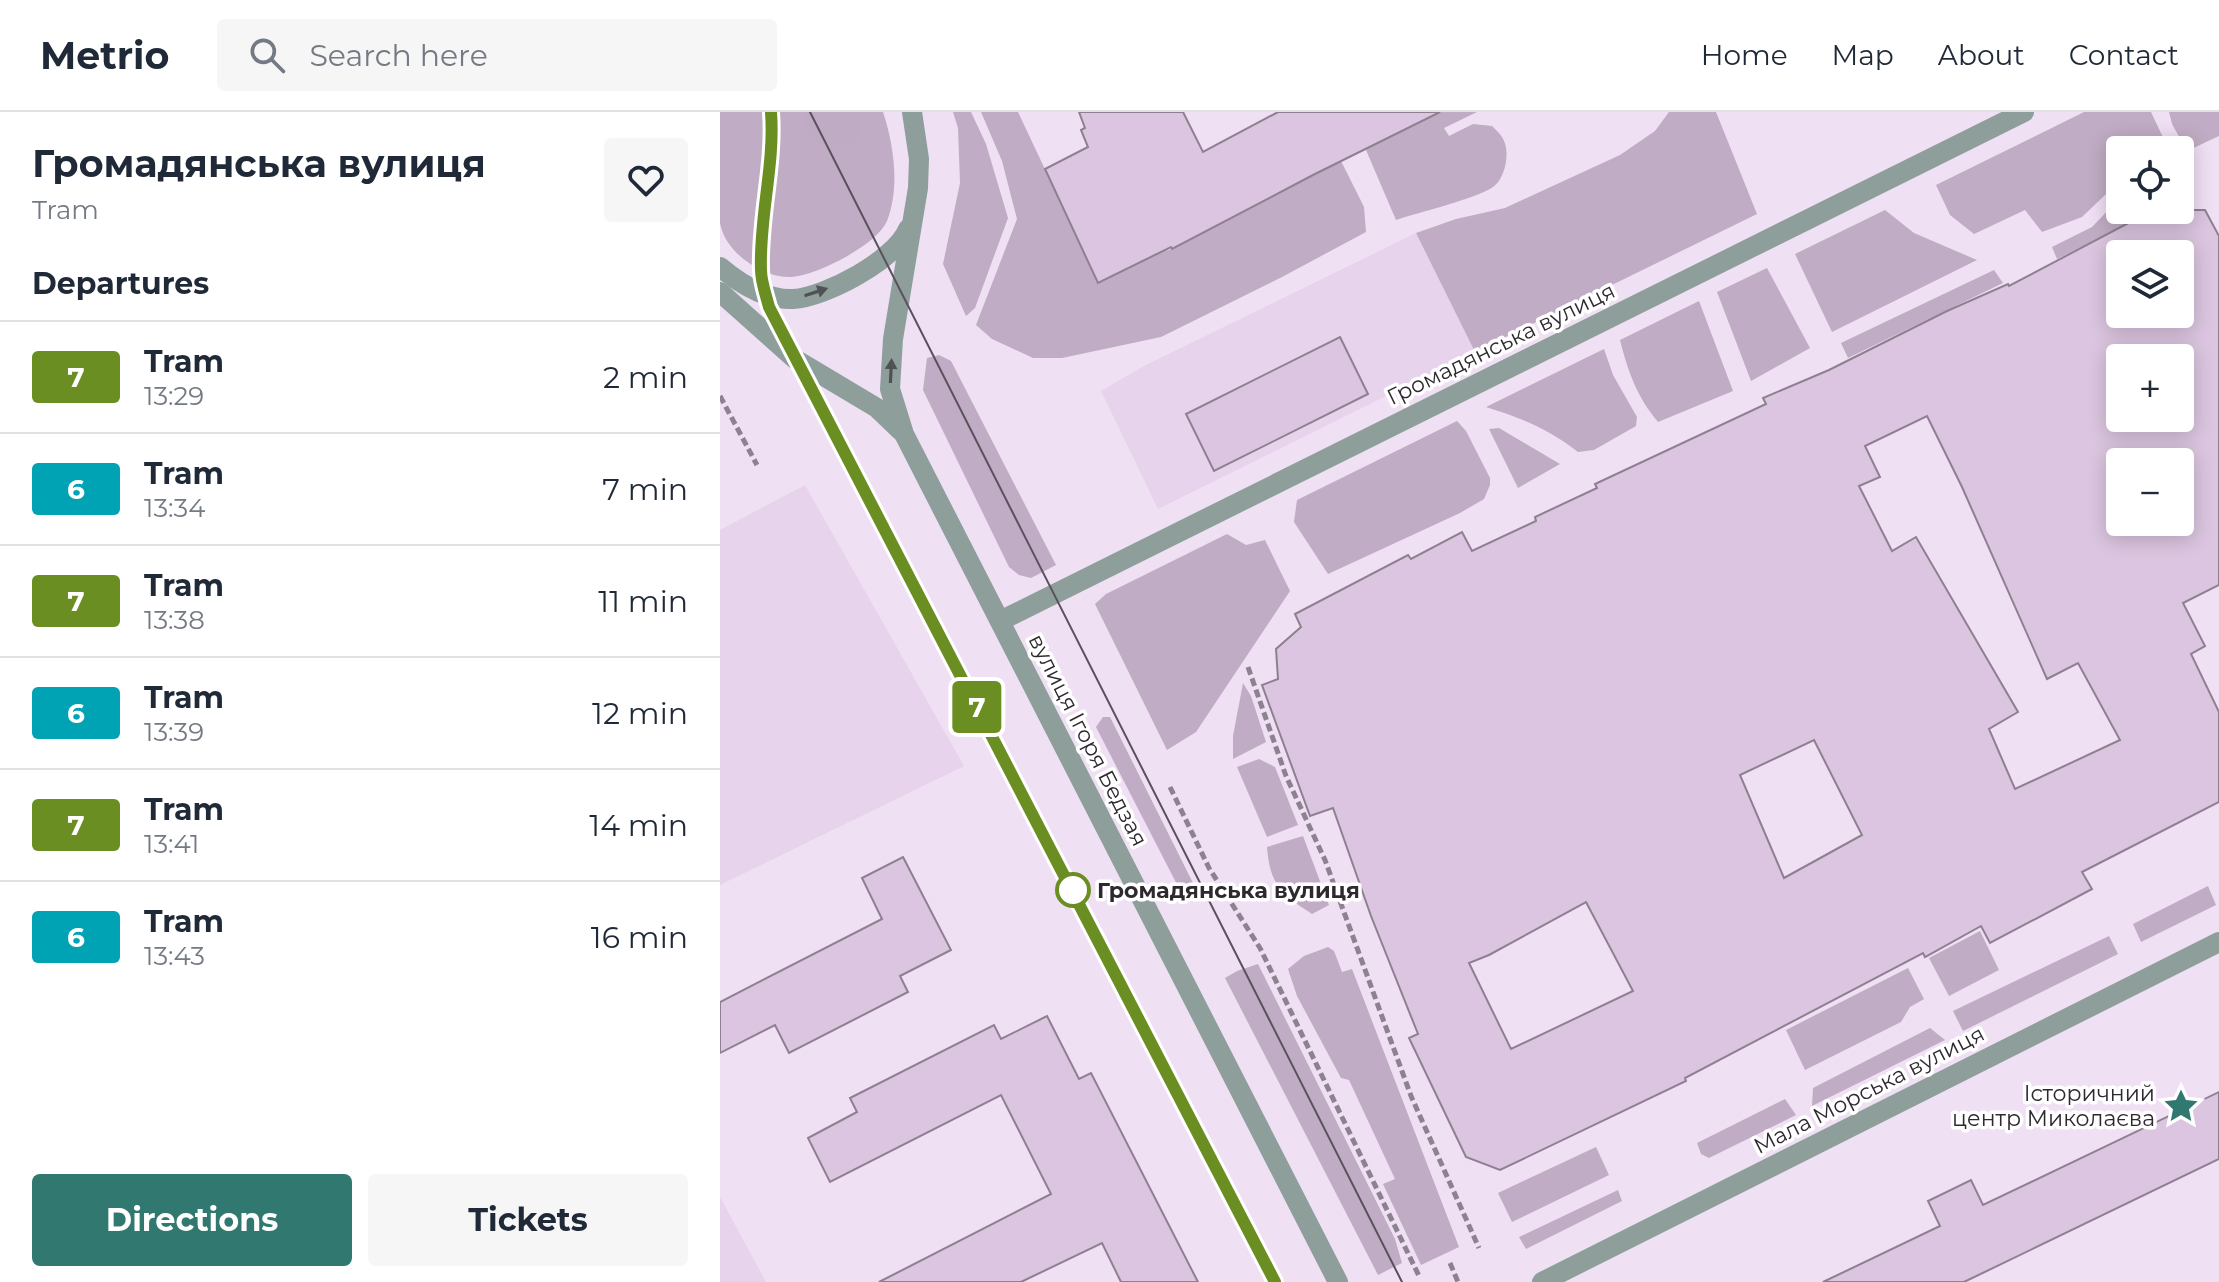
<!DOCTYPE html>
<meta charset="utf-8">
<style>
:root{--surface:#fff;--page:#f6f6f7;--text:#1f2937;--muted:#747a83;--line:#e0e1e3;--accent:#317870}
body{margin:0;font-family:Montserrat,sans-serif;background:var(--page);color:var(--text);height:100vh;display:flex;flex-direction:column;font-size:30px;white-space:nowrap}
*{box-sizing:border-box;margin:0}
p{font-size:26px;color:var(--muted)}
.icon{flex:none;width:44px;height:44px;fill:none;stroke:currentColor;stroke-width:2;stroke-linecap:round;stroke-linejoin:round}
.map{position:relative;flex:1;overflow:hidden}
.side{display:flex;flex-direction:column;background:var(--surface);width:720px}
.side>*{flex:none}
.badge{padding:0 16px;border-radius:6px;font-size:28px;line-height:52px}
.tools{position:absolute;left:1386px;top:24px;display:grid;gap:16px}
.tools a{display:grid;place-items:center;width:88px;height:88px;border-radius:8px;background:var(--surface);box-shadow:0 4px 20px #0003;font-size:40px}
.map>.badge{position:absolute;translate:-50% -50%;box-shadow:0 0 0 4px #fff}
h2{padding:0 32px;font-size:30px;line-height:72px}
.round{display:grid;place-items:center;flex:none;width:84px;height:84px;border-radius:8px;background:var(--page)}
.overview{display:flex;align-items:center;justify-content:space-between;height:136px;padding:0 32px}
h1{font-size:38px;font-weight:700;line-height:60px}
.primary-button{display:flex;gap:16px;margin-top:auto;padding:16px 32px}
.primary-button a{flex:1;height:92px;border-radius:8px;background:var(--accent);color:#fff;font-size:32px;font-weight:700;line-height:92px;text-align:center}
.primary-button a+a{background:var(--page);color:var(--text)}
ul{padding:0;list-style:none}
li{display:flex;align-items:center;gap:24px;height:112px;padding:0 32px;border-top:2px solid var(--line)}
li div{flex:1}
li b{display:block;font-size:30px}
li em{font-style:normal}
li .badge{min-width:88px;font-weight:700;text-align:center}
header{display:flex;align-items:center;gap:48px;box-sizing:border-box;height:112px;padding:0 40px;background:var(--surface);border-bottom:2px solid var(--line)}
header strong{font-size:38px}
nav{display:flex;gap:44px;margin-inline-start:auto;font-size:28px}
.search{width:560px;height:72px;background:var(--page);display:flex;align-items:center;gap:20px;box-sizing:border-box;padding:0 28px;border-radius:8px;color:var(--muted);font-size:30px}
main{display:flex;flex:1;min-height:0}
.map>svg:first-child{display:block}
.built{fill:#e7d3eb}
.green{fill:#c0acc4}
.forest{fill:#c0abc5}
.building{fill:#dbc5e0;stroke:#8e8091;stroke-width:2;fill-rule:evenodd}
.lines{fill:none;stroke-linecap:round;stroke-linejoin:round}
.path{stroke:#8d8390;stroke-width:5;stroke-dasharray:8 4;stroke-linecap:butt}
.minor{stroke:#8d9e9b;stroke-width:20}
.tram{stroke:#59515b;stroke-width:2}
.oneway{fill:#4f5155}
.line-casing{stroke:#fff;stroke-width:18}
.line{stroke:#6b8e23;stroke-width:12}
.stop-dot{fill:#fff;stroke:#6b8e23;stroke-width:4}
.labels{text-anchor:middle;dominant-baseline:central;stroke-width:7;stroke-linejoin:round;paint-order:stroke}
.street-label{font-size:22px;fill:#2e282f;stroke:#fff}
.stop-label{font-size:22px;font-weight:bold;fill:#2e282f;stroke:#fff;text-anchor:start}
.poi-label{font-size:22px;fill:#2e282f;stroke:#fff;text-anchor:end}
</style>
<header>
<strong>Metrio</strong>
<div class="search"><svg class="icon" aria-label="search" viewBox="0 0 24 24"><circle cx="10" cy="10" r="6"/><path d="M15 15l6 6"/></svg>Search here</div>
<nav><a>Home</a><a>Map</a><a>About</a><a>Contact</a></nav>
</header>
<main>
<section class="side">
<div class="overview"><div><h1>Громадянська вулиця</h1><p>Tram</p></div><a class="round"><svg class="icon" aria-label="heart" viewBox="0 0 24 24"><path d="M12 20l-8-8c-3-5 5-10 8-4 3-6 11-1 8 4z"/></svg></a></div>
<h2>Departures</h2>
<ul>
<li><span class="badge" style="background:#6b8e23;color:#fff">7</span><div><b>Tram</b><p>13:29</p></div><em>2 min</em></li>
<li><span class="badge" style="background:#00a3b4;color:#fff">6</span><div><b>Tram</b><p>13:34</p></div><em>7 min</em></li>
<li><span class="badge" style="background:#6b8e23;color:#fff">7</span><div><b>Tram</b><p>13:38</p></div><em>11 min</em></li>
<li><span class="badge" style="background:#00a3b4;color:#fff">6</span><div><b>Tram</b><p>13:39</p></div><em>12 min</em></li>
<li><span class="badge" style="background:#6b8e23;color:#fff">7</span><div><b>Tram</b><p>13:41</p></div><em>14 min</em></li>
<li><span class="badge" style="background:#00a3b4;color:#fff">6</span><div><b>Tram</b><p>13:43</p></div><em>16 min</em></li>
</ul>
<div class="primary-button"><a>Directions</a><a>Tickets</a></div>
</section>
<div class="map">
<svg width="1499" height="1170" viewBox="0 0 1499 1170">
<rect width="100%" height="100%" fill="#efe0f3"/>
<!-- built -->
<g class="built">
<path d="M696 121 755 240 438 397 381 279 424 254Z"/>
<path d="M85 373 244 654 0 773V418Z"/>
<path d="M0 1085 46 1170H0Z"/>
</g>
<!-- green -->
<g class="green">
<path d="M0 0H163C174 33 180 76 167 109 157 133 93 166 68 165 40 164 5 140 0 111 0 101 0 90 0 80 0 53 0 27 0 0Z"/>
<path d="M233 0H251L266 32 288 106 255 196 246 204 223 152 240 71 238 16Z"/>
<path d="M261 0H298L378 170 441 140 452 137 621 49 644 95 646 120 562 165 441 225 342 246H313L272 227 256 213 297 107 282 49Z"/>
<path d="M720 0H757L724 16 729 24 753 12 772 14C776 18 782 23 784 29 790 42 785 67 773 75 756 87 699 100 676 108L646 38 656 29Z"/>
<path d="M949 0H996L1037 102 755 240 696 121 736 107 785 96 900 43 935 19Z"/>
<path d="M1364 0H1431L1449 38H1400V73L1385 83 1362 105 1322 120 1305 98 1254 122 1230 103 1216 73Z"/>
<path d="M1449 0H1499V24L1467 39 1452 12Z"/>
<path d="M1400 89V98H1429L1414 105 1408 112 1337 147 1332 135 1372 115 1394 92Z"/>
<path d="M1165 98 1194 121 1257 148 1112 220 1075 142Z"/>
<path d="M1047 156 1090 236 1031 269 997 180Z"/>
<path d="M1274 158 1283 171 1128 246 1121 231Z"/>
<path d="M979 189 1013 279 938 310C917 285 908 260 900 228Z"/>
<path d="M884 237 893 263 917 305 916 314 874 338 858 340C829 317 801 306 766 295Z"/>
<path d="M219 243 231 249 336 453 311 466 299 463 289 455 203 278 207 246Z"/>
<path d="M737 309 746 319 770 366V373L764 387 740 401 608 462 574 410 577 388Z"/>
<path d="M779 316 840 352 798 376 769 317Z"/>
<path d="M507 422 526 433 545 428 570 479 476 620 447 638 375 492 386 482Z"/>
<path d="M523 571 531 584 546 630 513 647V624Z"/>
<path d="M383 605H390L478 781 466 790 376 615Z"/>
<path d="M539 647 555 655 578 713 547 725 517 655Z"/>
<path d="M583 724 609 793 592 802C561 782 550 773 547 735Z"/>
<path d="M1488 774 1496 793 1421 830 1413 812Z"/>
<path d="M1260 819 1279 858 1229 884 1209 846Z"/>
<path d="M1389 824 1398 842 1243 919 1233 899Z"/>
<path d="M608 835 614 839 622 860 632 857 739 1135 701 1153 663 1072 675 1067 629 968 621 966 577 884 568 857 584 844Z"/>
<path d="M538 852 675 1127 682 1151 658 1163 505 866 517 859Z"/>
<path d="M1188 856 1204 887 1190 895 1181 910 1085 958 1066 918Z"/>
<path d="M1210 916 1225 928 1092 994 1093 976Z"/>
<path d="M1065 987 1076 1003 989 1046 981 1042 977 1031Z"/>
<path d="M876 1035 889 1063 792 1110 778 1081Z"/>
<path d="M898 1078 902 1089 806 1137 799 1125Z"/>
</g>
<!-- forest -->
<path class="forest" d="M82 0H140V16L133 37C110 43 80 26 82 0Z"/>
<!-- building -->
<g class="building">
<path d="M359 0H463L483 40 558 0H720L593 63 452 137 451 135 378 171 325 57 368 35 361 18 365 16Z"/>
<path d="M1433 98H1485L1499 124V473L1463 491 1485 534 1471 542 1499 600V690L1362 760 1372 777 1270 831 1261 814 1205 845 1203 841 965 966 966 969 780 1058 746 1045 689 926 698 922 651 804 613 696 590 704 542 573 558 567 556 537 581 515 575 502 688 443 691 447 742 420 752 439 816 409 815 405 877 376 875 372 1046 292 1043 286 1109 258 1227 199 1288 172 1289 174ZM1400 142H1460V202H1400ZM1400 246H1460V306H1400ZM1207 304 1242 375 1327 567 1358 551 1400 628 1295 677 1269 617 1298 600 1196 425 1172 439 1139 374 1160 365 1145 334ZM1400 350H1460V410H1400ZM1094 628 1142 723 1064 766 1020 663ZM866 790 913 879 791 937 749 851 769 843Z"/>
<path d="M620 225 648 282 494 359 466 302Z"/>
<path d="M183 745 231 838 180 864 188 880 69 941 55 913 0 941V890L162 807 142 766Z"/>
<path d="M327 904 359 967 371 961 478 1170H401L382 1131 301 1170H159L331 1082 281 983 110 1070 88 1026 137 1000 130 986 274 913 281 927Z"/>
<path d="M1499 980V1047L1244 1170H1103L1220 1114 1208 1089 1251 1068 1263 1093Z"/>
</g>
<g class="lines">
<!-- path -->
<g class="path">
<path d="M0 284 37 353"/>
<path d="M528 555 566 664 605 748 691 984 759 1136"/>
<path d="M450 675 489 756 540 836 700 1166"/>
<path d="M730 1151 738 1170"/>
</g>
<!-- minor -->
<g class="minor">
<path d="M192 0 199 47 198 76 173 227 170 277 184 322 618 1170"/>
<path d="M0 155C19 171 46 188 73 187 106 185 175 148 188 117"/>
<path d="M0 180 75 247 157 296 181 319"/>
<path d="M280 509 1304 0"/>
<path d="M822 1170 1499 830"/>
</g>
<!-- tram -->
<g class="tram">
<path d="M51 0C55 53 39 105 41 158 41 170 46 183 49 195L555 1170"/>
<path d="M90 0 682 1170"/>
</g>
</g>
<!-- one-way arrows -->
<defs><path id="oneway-solid" d="M-6-.8H1V-3.2L6.5 0L1 3.2V.8H-6Z" transform="scale(2)"/></defs>
<g class="oneway">
<use href="#oneway-solid" transform="translate(96 180) rotate(-18)"/>
<use href="#oneway-solid" transform="translate(171 259) rotate(-87)"/>
</g>
<g class="lines">
<!-- line casing -->
<g class="line-casing">
<path id="line" d="M51 0C55 53 39 105 41 158 41 170 46 183 49 195L555 1170"/>
</g>
<!-- line -->
<use href="#line" class="line"/>
</g>
<!-- icons -->
<defs>
<g id="sight-bare" transform="scale(2.76)"><path d="M0-6L1.8-2.2L6-1.7L2.9 1.2L3.7 5.4L0 3.3L-3.7 5.4L-2.9 1.2L-6-1.7L-1.8-2.2Z" fill="#317870" stroke="#fff" stroke-width="2.5" paint-order="stroke"/></g>
</defs>
<g fill-rule="evenodd">
<use href="#sight-bare" x="1461" y="994"/>
</g>
<!-- markers -->
<circle class="stop-dot" cx="353" cy="778" r="16"/>
<g class="labels">
<!-- street labels -->
<g class="street-label">
<text transform="translate(781 232) rotate(-26)">Громадянська вулиця</text>
<text transform="translate(368 628) rotate(63)">вулиця Ігоря Бедзая</text>
<text transform="translate(1149 978) rotate(-27)">Мала Морська вулиця</text>
</g>
<!-- stop labels -->
<g class="stop-label">
<text x="377" y="778">Громадянська вулиця</text>
</g>
<!-- poi labels -->
<g class="poi-label">
<text x="1435" y="981">Історичний<tspan x="1435" dy="25">центр Миколаєва</tspan></text>
</g>
</g>
</svg>
<div class="tools">
<a><svg class="icon" aria-label="locate" viewBox="0 0 24 24"><circle cx="12" cy="12" r="6"/><path d="M12 2v4M12 18v4M2 12h4M18 12h4"/></svg></a>
<a><svg class="icon" aria-label="layers" viewBox="0 0 24 24"><path d="M12 4l9 5-9 5-9-5zM3 14l9 5 9-5"/></svg></a>
<a>+</a>
<a>−</a>
</div>
<b class="badge" style="left:257px;top:595px;background:#6b8e23;color:#fff">7</b>
</div>
</main>
